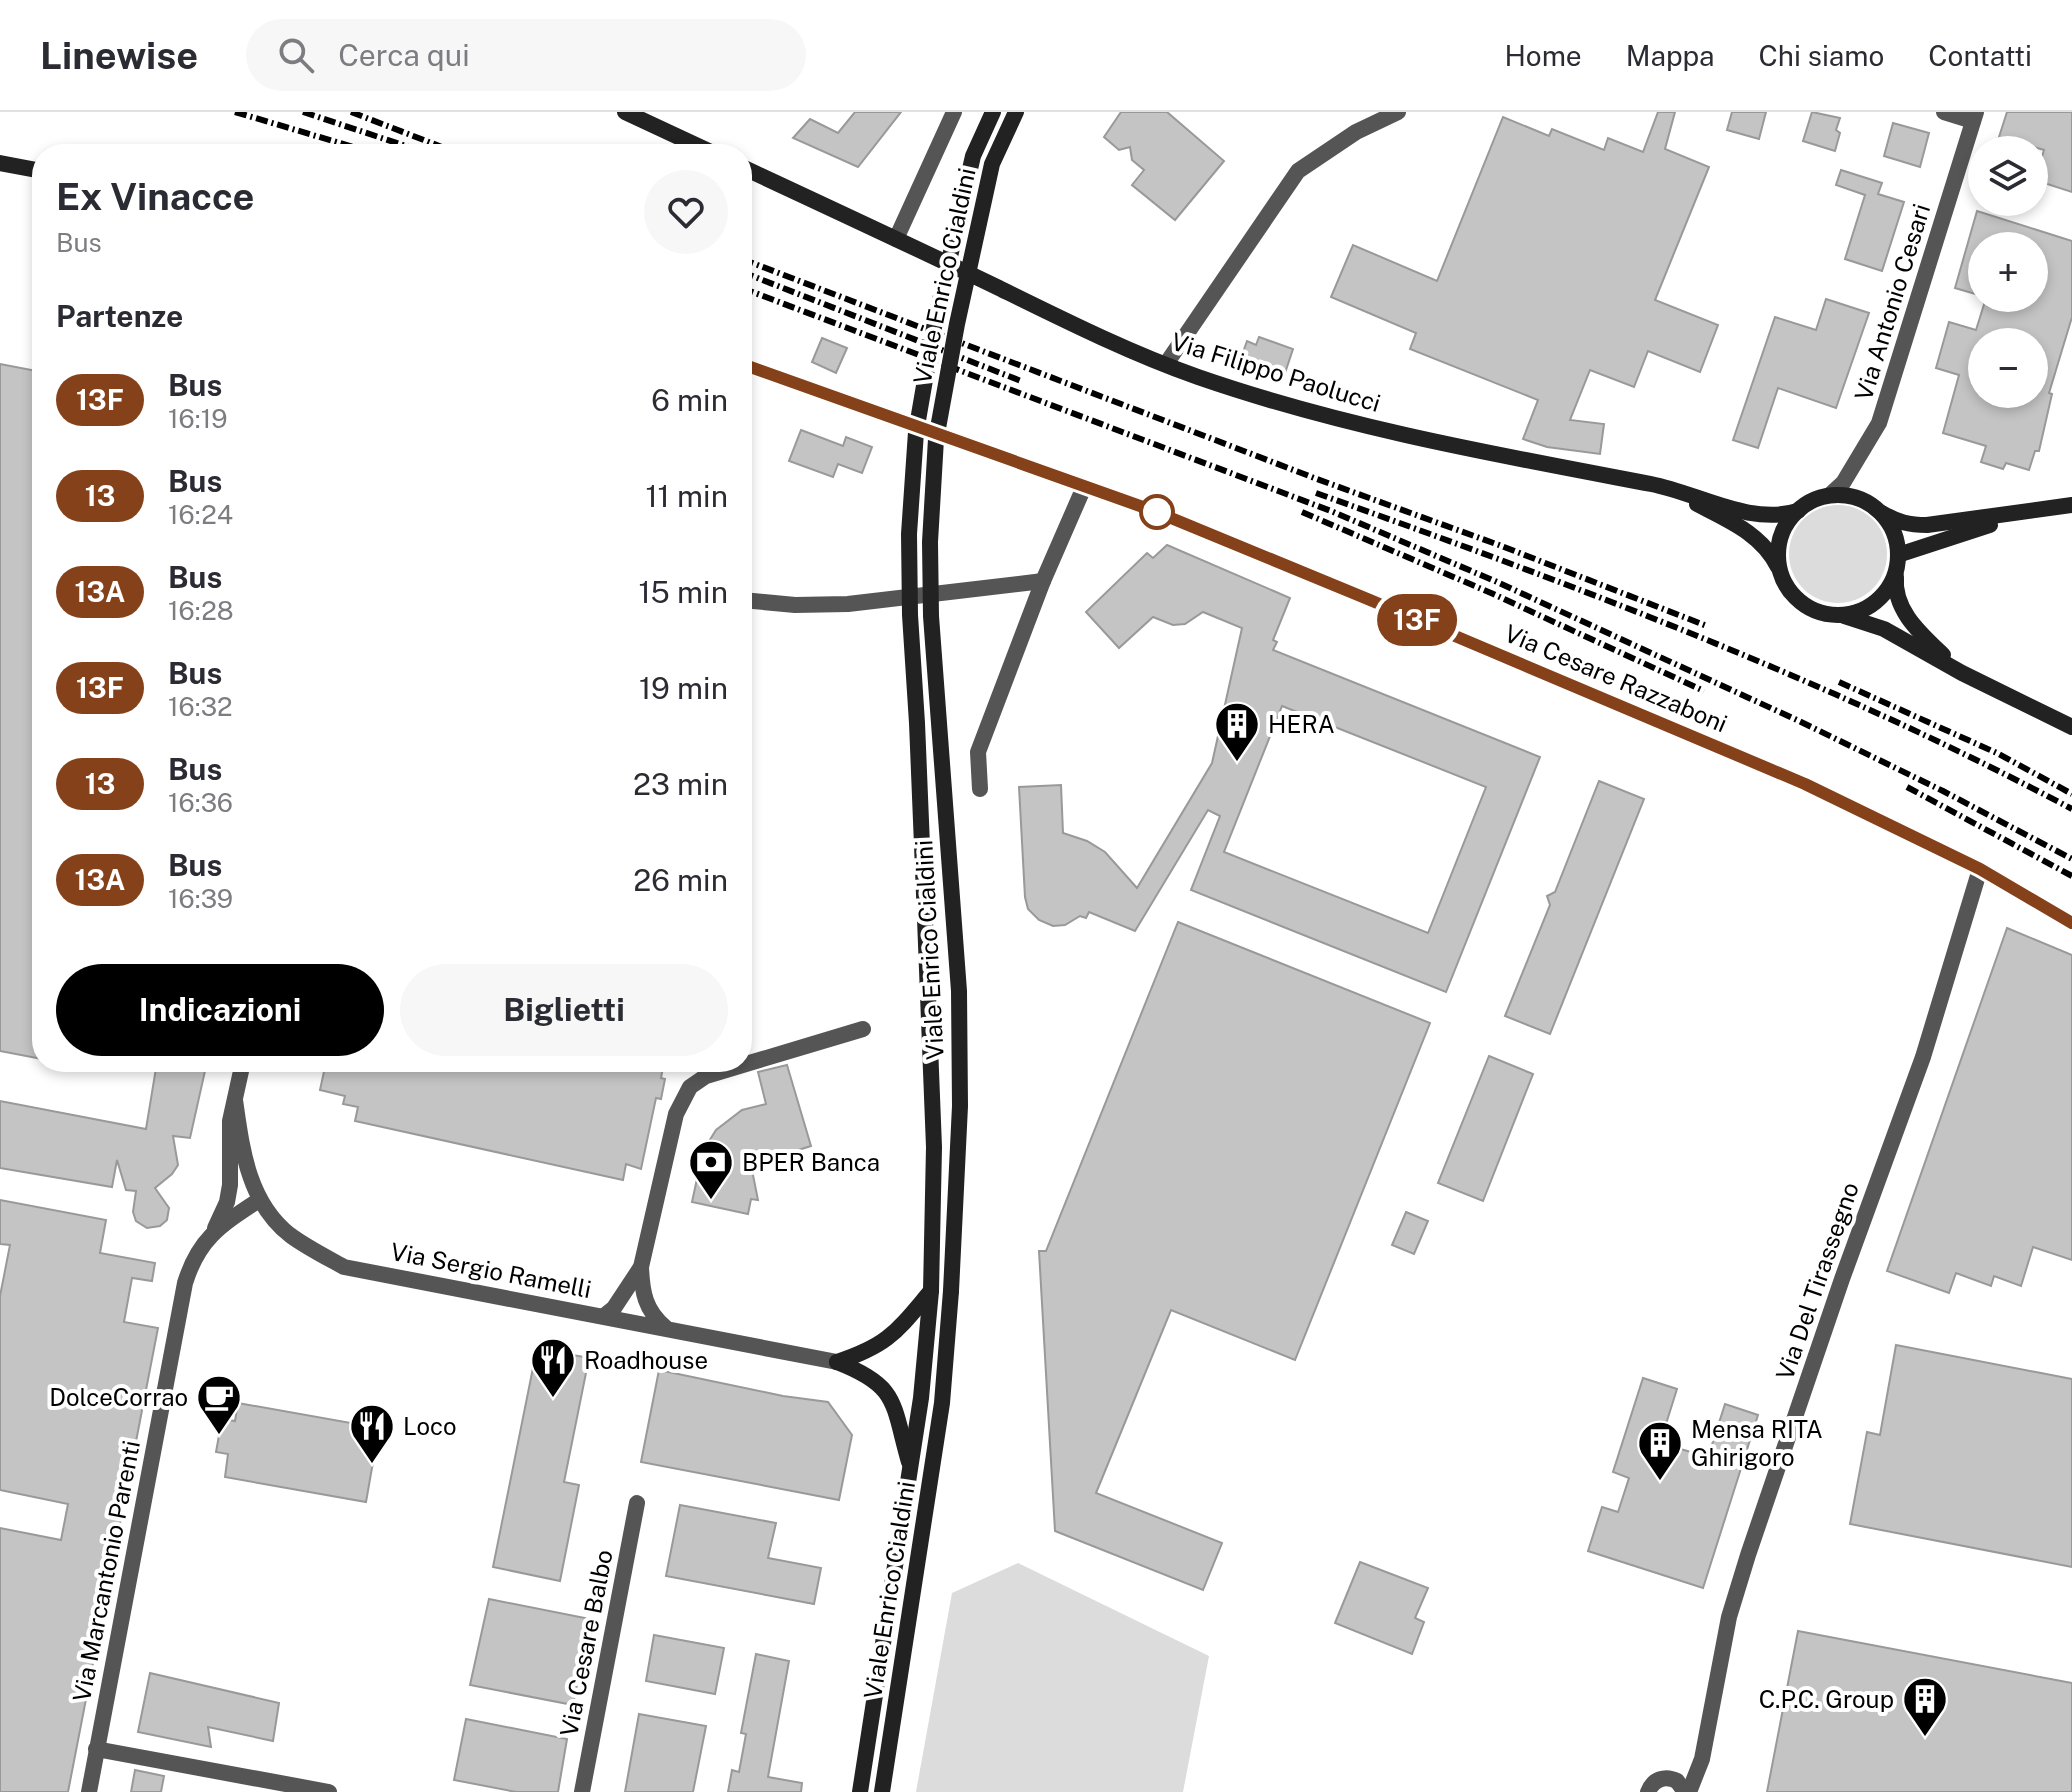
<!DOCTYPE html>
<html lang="it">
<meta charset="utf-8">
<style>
:root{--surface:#fff;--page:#f7f7f7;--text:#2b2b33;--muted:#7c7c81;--line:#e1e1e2;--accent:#000}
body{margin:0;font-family:"Public Sans",sans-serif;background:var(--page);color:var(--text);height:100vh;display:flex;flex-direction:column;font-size:30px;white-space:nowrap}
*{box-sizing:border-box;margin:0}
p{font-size:26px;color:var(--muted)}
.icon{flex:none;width:44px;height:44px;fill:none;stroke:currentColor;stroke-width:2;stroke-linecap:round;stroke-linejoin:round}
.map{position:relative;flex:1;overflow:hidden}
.side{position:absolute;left:32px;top:32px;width:720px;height:928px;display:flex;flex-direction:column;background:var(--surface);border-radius:32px;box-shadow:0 4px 12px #0003}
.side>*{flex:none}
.badge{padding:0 16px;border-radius:26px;font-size:28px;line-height:52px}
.fabs{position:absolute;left:1968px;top:24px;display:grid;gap:16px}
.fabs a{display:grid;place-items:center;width:80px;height:80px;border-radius:50%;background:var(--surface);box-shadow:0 4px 12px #0003;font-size:40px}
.map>.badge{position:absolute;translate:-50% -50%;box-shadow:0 0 0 4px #fff}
h2{padding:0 24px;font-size:30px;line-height:72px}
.round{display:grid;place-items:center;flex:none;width:84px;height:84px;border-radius:42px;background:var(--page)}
.overview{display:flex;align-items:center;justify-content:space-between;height:136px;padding:0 24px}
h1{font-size:38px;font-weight:700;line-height:60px}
.action{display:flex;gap:16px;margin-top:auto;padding:16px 24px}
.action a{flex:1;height:92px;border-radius:48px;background:var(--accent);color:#fff;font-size:32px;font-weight:700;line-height:92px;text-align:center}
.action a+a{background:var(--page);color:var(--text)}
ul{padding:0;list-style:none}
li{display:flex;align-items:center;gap:24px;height:96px;padding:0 24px}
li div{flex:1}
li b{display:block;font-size:30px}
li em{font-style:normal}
li .badge{min-width:88px;font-weight:700;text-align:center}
header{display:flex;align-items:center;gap:48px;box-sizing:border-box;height:112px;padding:0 40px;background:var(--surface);border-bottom:2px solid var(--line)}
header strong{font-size:38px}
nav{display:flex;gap:44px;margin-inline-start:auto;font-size:28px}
.search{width:560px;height:72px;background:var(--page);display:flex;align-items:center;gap:20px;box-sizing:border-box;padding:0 28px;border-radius:44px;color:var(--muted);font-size:30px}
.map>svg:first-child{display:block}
.green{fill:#dcdcdc}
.building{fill:#c4c4c4;stroke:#999;stroke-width:2;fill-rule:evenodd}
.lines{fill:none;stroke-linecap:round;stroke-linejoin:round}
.street{stroke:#555;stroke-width:16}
.secondary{stroke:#222;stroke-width:16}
.rail{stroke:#000;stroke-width:6;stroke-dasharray:12 4 2 4;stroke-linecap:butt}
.secondary-bridge{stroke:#222;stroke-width:16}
.line-casing{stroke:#fff;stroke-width:18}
.line{stroke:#854119;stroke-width:12}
.stop-dot{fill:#fff;stroke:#854119;stroke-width:4}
.labels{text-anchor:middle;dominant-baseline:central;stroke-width:8;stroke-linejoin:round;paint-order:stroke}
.street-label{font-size:24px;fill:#000;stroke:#fff}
.poi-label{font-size:24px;fill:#000;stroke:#fff;text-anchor:start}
</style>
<header>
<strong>Linewise</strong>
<div class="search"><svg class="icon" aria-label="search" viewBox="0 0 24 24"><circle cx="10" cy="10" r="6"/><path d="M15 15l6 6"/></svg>Cerca qui</div>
<nav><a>Home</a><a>Mappa</a><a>Chi siamo</a><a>Contatti</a></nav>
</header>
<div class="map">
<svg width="2072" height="1680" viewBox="0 0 2072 1680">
<rect width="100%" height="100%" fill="#fff"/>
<!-- green -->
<g class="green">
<circle cx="1838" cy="442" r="49"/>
<path d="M1018 1451 1209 1544 1183 1680H916L952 1481Z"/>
</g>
<!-- building -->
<g class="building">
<path d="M855 0H901L858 55 793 26 810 7 838 21Z"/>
<path d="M1121 0H1167L1224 49 1175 108 1132 73 1144 58 1132 48 1130 35 1119 38 1104 25Z"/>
<path d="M1658 0H1675L1665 37 1709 55 1655 188 1718 213 1700 260 1648 239 1634 275 1590 258 1570 308 1604 312 1600 342 1547 335 1523 327 1538 288 1410 237 1416 221 1331 185 1353 133 1437 169 1503 5 1549 24 1552 17 1604 38 1608 26 1643 40Z"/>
<path d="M1732 0H1766L1759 27 1727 18Z"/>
<path d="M1812 0 1840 6 1836 18 1840 21 1835 39 1803 29Z"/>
<path d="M2007 0H2072V80L2035 68 2044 38 1999 25Z"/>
<path d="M1893 11 1929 21 1920 55 1884 44Z"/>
<path d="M1841 58 1882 71 1878 82 1904 90 1882 159 1845 147 1865 83 1836 73Z"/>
<path d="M1977 99 2072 129V205L2049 281 2052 282 2039 339H2035L2029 358 2006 351 2003 357 1981 350 1986 334 1943 321 1959 263 1936 256 1949 210 1976 218 1986 186H2034V134H1982V184L1955 176ZM1982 230H2034V282H1982Z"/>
<path d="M1826 187 1869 201 1836 296 1778 276 1758 336 1733 328 1775 205 1816 218Z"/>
<path d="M1259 225 1293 237 1284 264 1240 249 1247 229 1256 233Z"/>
<path d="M822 226 847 236 836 261 812 250Z"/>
<path d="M0 252 42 260V947L0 939Z"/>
<path d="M801 318 843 334 846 325 872 335 862 361 838 352 833 365 789 349Z"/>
<path d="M1167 433 1290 486 1273 528 1277 530 1273 538 1540 645 1446 880 1191 778 1220 704 1208 698 1135 819 1089 800 1086 806 1080 804 1065 813 1053 814 1039 808 1028 797 1025 785 1019 675 1061 673 1063 721 1087 729 1105 740 1137 776 1212 651 1242 516 1203 500 1185 512 1173 513 1153 505 1119 536 1086 500 1147 441 1153 446ZM1282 594 1486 675 1428 821 1224 740Z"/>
<path d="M1599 669 1644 687 1550 922 1505 904 1550 793 1547 784 1555 780Z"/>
<path d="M1178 810 1430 911 1295 1248 1171 1198 1096 1381 1222 1431 1203 1478 1055 1419 1039 1139H1046Z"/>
<path d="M2007 816 2072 843V1148L2033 1135 2021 1174 1994 1164 1991 1174 1956 1161 1949 1181 1887 1159Z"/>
<path d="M1489 944 1533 962 1483 1089 1438 1071Z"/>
<path d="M157 950H207L190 1026 173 1024 178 1053 172 1062 155 1076 169 1096 167 1108 160 1114 147 1116 136 1109 133 1100 136 1079 126 1078 117 1048 112 1075 0 1056V989L146 1017Z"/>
<path d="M326 950H664L661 966 665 967 661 987 656 986 641 1057 626 1052 623 1068 355 1009 358 995 343 992 345 984 320 978Z"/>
<path d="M787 953 811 1034 795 1039 797 1047H775L749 1043 758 1088 751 1087 748 1102 692 1090 703 1039 716 1018 742 998 766 992 758 960Z"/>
<path d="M0 1088 106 1108 100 1141 155 1151 152 1169 132 1166 124 1210 158 1216 68 1680H0V1416L61 1428 68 1392 0 1378V1184L10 1133 0 1132Z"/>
<path d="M1406 1100 1428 1109 1414 1142 1392 1133Z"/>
<path d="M1896 1233 2072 1267V1455L1850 1412 1867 1320 1880 1323Z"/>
<path d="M537 1236 589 1246 564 1370 579 1373 560 1469 493 1455Z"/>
<path d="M659 1258 783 1284 828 1290 852 1323 839 1388 641 1350Z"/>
<path d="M1643 1266 1677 1277 1660 1331 1708 1345 1725 1292 1758 1303 1703 1476 1588 1439 1602 1395 1618 1400 1629 1366 1613 1360Z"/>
<path d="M238 1291 379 1316 366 1390 225 1365 228 1342 216 1340 222 1307 235 1309Z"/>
<path d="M680 1393 776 1411 768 1446 821 1456 814 1492 666 1464Z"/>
<path d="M1360 1450 1428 1476 1415 1506 1424 1510 1412 1542 1335 1511Z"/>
<path d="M489 1487 590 1507 573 1593 470 1573Z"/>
<path d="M1798 1519 2072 1571V1680H1767Z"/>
<path d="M654 1523 724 1536 715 1582 646 1569Z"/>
<path d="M756 1542 789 1549 768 1665 802 1671 801 1680H728L732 1658 739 1660 746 1622 741 1621Z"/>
<path d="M150 1561 279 1591 273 1629 208 1615 211 1635 138 1620Z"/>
<path d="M639 1602 706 1614 693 1680H625Z"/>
<path d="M466 1607 567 1627 558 1680H516L454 1668Z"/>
<path d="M135 1658 164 1664 161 1680H131Z"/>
</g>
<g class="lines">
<!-- street -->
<g class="street">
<path d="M1944 0 1973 9"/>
<path d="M896 127 954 0"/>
<path d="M1166 252 1298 59 1356 20 1398 0"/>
<path d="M1830 383 1843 371 1879 311 1976 0"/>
<path d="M742 488 795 493 848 492 1043 469"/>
<path d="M980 677 978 640 1043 469 1084 375"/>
<path d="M235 988C242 1037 248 1090 290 1123 306 1135 326 1145 344 1155L837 1250"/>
<path d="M215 1116 227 1090 230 1073V1009L243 950"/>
<path d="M641 1155C642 1180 645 1198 665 1215"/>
<path d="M604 1204 614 1196 641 1155 676 1002 690 975 706 964 863 917"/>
<path d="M96 1637 329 1680"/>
<path d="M89 1680 185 1171C199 1126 221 1113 259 1088"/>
<path d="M582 1680 637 1391"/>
<path d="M1648 1680C1653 1667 1665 1663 1677 1669L1685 1680"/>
<path d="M1689 1680 1702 1647 1729 1505 1748 1443 1842 1167 1923 945 1980 757"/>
</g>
<!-- secondary -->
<g class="secondary">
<path d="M625 0 715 42"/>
<path d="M0 51 42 59"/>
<path d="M742 55C828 95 914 135 999 176 1064 208 1130 241 1198 265 1345 316 1498 343 1651 372 1698 381 1750 414 1798 399"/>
<path d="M742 252 1154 399 1370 488 1805 672 1980 757 2072 811"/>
<circle cx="1838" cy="443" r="60"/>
<path d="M1697 392C1728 408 1762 422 1778 455"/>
<path d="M1882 401C1897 410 1909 413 1927 413L2072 393"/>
<path d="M1898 443 1990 413"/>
<path d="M1896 464C1893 498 1920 521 1943 543"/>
<path d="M1844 504 1884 517 1962 561 2072 615"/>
<path d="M837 1250C899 1274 892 1291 909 1350"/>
<path d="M837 1250C889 1233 897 1219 931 1179"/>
<path d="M860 1680 921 1286 931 1179 934 1035 925 807"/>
<path d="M882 1680 942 1291 951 1179"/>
</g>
<!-- rail -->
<g class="rail">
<path d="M235 0 377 42"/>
<path d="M303 0 430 42"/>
<path d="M351 0 460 42"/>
<path d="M742 147 1317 367 1499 433 1707 514"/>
<path d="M742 160 1021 269"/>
<path d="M742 176 1331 399 1497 470 1799 609 1943 679 2072 747"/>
<path d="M1316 381C1574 473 1830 568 2072 697"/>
<path d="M1302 400 1491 481 1704 579"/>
<path d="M1839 570 1999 642 2072 682"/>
<path d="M1907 675 2072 764"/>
</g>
<!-- secondary-bridge -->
<g class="secondary-bridge">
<path d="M925 807 917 611 910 503 909 422 916 320 935 210 973 44 993 0"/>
<path d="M951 1179 960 994 959 879 931 504 930 430 936 327 957 212 992 52 1016 0"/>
</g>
</g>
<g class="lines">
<!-- line casing -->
<g class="line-casing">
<path id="line" d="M742 252 1154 399 1370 488 1805 672 1980 757 2072 811"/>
</g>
<!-- line -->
<use href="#line" class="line"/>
</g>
<!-- icons -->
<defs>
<g id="building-pin" transform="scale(2.3)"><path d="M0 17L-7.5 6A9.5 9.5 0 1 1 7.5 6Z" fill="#000" stroke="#fff"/><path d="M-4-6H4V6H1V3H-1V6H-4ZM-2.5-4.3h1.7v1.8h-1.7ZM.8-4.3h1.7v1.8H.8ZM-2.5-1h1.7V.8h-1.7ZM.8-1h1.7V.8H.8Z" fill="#fff"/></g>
<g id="bank-pin" transform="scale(2.3)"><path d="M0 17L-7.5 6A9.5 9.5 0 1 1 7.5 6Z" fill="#000" stroke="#fff"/><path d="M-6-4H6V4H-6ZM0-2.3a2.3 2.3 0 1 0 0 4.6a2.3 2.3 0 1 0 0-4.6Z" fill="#fff"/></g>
<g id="restaurant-pin" transform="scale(2.3)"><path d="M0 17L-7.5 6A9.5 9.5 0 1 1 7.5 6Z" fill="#000" stroke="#fff"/><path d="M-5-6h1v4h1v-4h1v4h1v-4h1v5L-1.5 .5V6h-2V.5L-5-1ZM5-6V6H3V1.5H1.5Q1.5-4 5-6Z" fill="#fff"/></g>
<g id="cafe-pin" transform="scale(2.3)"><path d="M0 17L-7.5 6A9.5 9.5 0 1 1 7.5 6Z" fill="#000" stroke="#fff"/><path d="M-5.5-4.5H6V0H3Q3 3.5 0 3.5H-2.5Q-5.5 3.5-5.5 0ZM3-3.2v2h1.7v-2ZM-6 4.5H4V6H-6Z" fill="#fff"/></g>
</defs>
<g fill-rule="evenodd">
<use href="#building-pin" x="1237" y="612"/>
<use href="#bank-pin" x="711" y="1050"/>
<use href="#restaurant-pin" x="553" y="1248"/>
<use href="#cafe-pin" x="219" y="1285"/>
<use href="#restaurant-pin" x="372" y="1314"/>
<use href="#building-pin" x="1660" y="1331"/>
<use href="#building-pin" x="1925" y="1587"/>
</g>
<!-- markers -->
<circle class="stop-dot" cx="1157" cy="400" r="16"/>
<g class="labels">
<!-- street labels -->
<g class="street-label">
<text transform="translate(944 164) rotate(-78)">Viale Enrico Cialdini</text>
<text transform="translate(1892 190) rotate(-73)">Via Antonio Cesari</text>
<text transform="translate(1276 260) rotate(17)">Via Filippo Paolucci</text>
<text transform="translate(1616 566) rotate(23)">Via Cesare Razzaboni</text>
<text transform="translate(929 838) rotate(-93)">Viale Enrico Cialdini</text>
<text transform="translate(491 1158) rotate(11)">Via Sergio Ramelli</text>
<text transform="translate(1817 1169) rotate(-71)">Via Del Tirassegno</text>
<text transform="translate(106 1459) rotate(-79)">Via Marcantonio Parenti</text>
<text transform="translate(889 1478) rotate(-81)">Viale Enrico Cialdini</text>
<text transform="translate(586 1531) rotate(-79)">Via Cesare Balbo</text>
</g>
<!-- poi labels -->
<g class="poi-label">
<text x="1268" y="612">HERA</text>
<text x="742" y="1050">BPER Banca</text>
<text x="584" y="1248">Roadhouse</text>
<text x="188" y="1285" text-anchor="end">DolceCorrao</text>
<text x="403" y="1314">Loco</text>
<text x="1691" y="1317">Mensa RITA<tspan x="1691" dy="28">Ghirigoro</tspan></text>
<text x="1894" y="1587" text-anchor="end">C.P.C. Group</text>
</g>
</g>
</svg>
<div class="fabs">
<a><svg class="icon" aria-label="layers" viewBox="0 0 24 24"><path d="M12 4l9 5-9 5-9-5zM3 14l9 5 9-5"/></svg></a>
<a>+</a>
<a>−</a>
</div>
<b class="badge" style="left:1417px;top:508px;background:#854119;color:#fff">13F</b>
<section class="side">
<div class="overview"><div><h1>Ex Vinacce</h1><p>Bus</p></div><a class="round"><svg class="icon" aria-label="heart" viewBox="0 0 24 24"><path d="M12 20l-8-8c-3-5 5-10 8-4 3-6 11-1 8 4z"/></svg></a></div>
<h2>Partenze</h2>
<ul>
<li><span class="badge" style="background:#854119;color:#fff">13F</span><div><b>Bus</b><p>16:19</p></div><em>6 min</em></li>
<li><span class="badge" style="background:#854119;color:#fff">13</span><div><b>Bus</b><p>16:24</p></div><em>11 min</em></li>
<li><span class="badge" style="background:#854119;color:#fff">13A</span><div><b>Bus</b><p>16:28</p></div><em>15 min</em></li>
<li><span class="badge" style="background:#854119;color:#fff">13F</span><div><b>Bus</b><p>16:32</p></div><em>19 min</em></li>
<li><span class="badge" style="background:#854119;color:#fff">13</span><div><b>Bus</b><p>16:36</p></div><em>23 min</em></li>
<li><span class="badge" style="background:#854119;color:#fff">13A</span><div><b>Bus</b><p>16:39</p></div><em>26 min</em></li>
</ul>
<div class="action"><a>Indicazioni</a><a>Biglietti</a></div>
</section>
</div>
